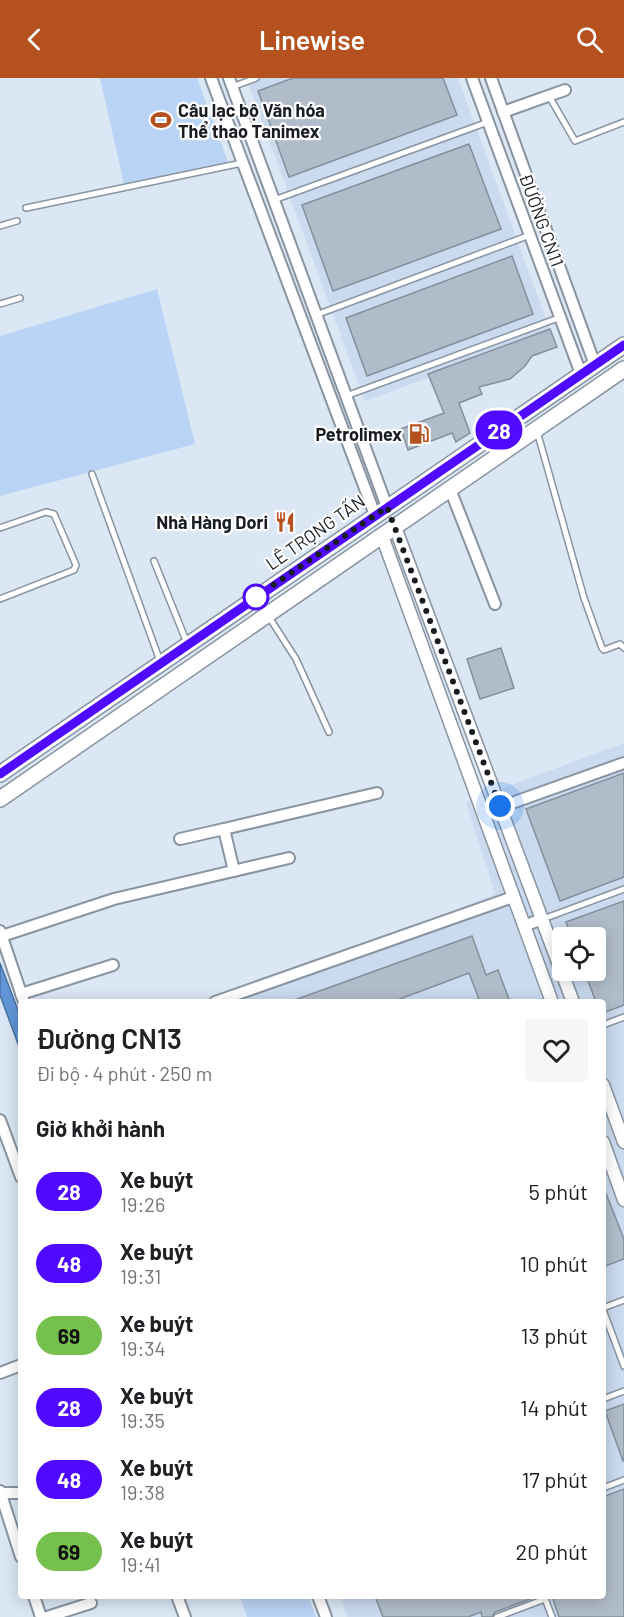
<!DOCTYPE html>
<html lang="vi">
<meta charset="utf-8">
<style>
:root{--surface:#fff;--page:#f6f6f6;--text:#202124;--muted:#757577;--accent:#b5511e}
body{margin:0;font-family:Barlow,sans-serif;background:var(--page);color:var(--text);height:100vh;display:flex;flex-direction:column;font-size:22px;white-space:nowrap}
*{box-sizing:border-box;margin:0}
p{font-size:20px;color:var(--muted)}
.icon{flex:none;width:33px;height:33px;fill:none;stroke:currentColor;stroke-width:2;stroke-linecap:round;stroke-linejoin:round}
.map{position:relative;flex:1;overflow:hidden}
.drawer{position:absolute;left:18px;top:921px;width:588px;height:600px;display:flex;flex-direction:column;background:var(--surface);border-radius:6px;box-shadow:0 3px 15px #0003}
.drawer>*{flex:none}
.badge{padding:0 12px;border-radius:20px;font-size:21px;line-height:39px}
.controls{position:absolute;left:552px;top:849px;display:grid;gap:12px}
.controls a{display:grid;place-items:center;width:54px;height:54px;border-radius:6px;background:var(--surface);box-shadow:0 3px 15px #0003;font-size:30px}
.you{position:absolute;width:30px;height:30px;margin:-15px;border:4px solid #fff;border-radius:50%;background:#1a73e8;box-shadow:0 0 0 9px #1a73e833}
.map>.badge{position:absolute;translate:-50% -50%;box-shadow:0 0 0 3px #fff}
h2{padding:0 18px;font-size:22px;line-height:54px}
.round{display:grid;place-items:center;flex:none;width:63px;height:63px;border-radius:6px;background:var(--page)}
.overview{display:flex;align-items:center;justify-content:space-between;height:102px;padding:0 18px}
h1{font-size:28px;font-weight:600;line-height:45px}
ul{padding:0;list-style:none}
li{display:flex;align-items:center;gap:18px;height:72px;padding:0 18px}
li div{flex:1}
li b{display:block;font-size:22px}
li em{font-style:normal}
li .badge{min-width:66px;font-weight:700;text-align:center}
header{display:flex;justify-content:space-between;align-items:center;height:78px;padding:0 18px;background:var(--accent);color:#fff;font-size:27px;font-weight:600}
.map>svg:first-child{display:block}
.built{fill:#cadaef;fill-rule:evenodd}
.green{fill:#bad4f5}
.water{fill:#6096d7;stroke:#4b72a1;stroke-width:1.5}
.building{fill:#b1bcca;stroke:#848f9c;stroke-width:1.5}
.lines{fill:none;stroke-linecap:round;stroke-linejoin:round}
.service-casing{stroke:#8994a1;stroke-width:8}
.minor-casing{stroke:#8994a1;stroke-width:14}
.tertiary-casing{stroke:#8994a1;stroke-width:15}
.secondary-casing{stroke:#8994a1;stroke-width:18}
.service{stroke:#fff;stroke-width:5}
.minor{stroke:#fff;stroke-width:10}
.tertiary{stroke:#fff;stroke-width:12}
.secondary{stroke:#fff;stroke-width:15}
.line-casing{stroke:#fff;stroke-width:14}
.line{stroke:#4f0aff;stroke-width:9}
.walk{stroke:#191d22;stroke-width:6;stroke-dasharray:0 10.8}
.stop-dot{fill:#fff;stroke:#4f0aff;stroke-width:3}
.labels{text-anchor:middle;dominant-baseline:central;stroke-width:4.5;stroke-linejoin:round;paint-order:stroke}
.poi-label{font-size:18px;font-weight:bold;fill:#191d22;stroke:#fff;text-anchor:end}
.street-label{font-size:18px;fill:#191d22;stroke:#fff}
</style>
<header><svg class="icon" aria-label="back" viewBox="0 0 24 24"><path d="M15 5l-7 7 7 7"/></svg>Linewise<svg class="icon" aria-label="search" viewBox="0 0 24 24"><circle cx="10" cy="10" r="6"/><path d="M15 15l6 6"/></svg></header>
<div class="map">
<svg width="624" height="1539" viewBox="0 0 624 1539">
<rect width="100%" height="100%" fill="#dbe7f5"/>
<!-- built -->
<g class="built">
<path d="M246 0H458L551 255 365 323Z"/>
<path d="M624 665V1539H347L340 1518H603V924H225L495 816 466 724ZM562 860H596V892H562Z"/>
</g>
<!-- green -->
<g class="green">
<path d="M100 0H197L228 84 124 106Z"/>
<path d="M157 211 195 366 0 418V258Z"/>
<path d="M240 1518H308L316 1539H247Z"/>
</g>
<!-- water -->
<path class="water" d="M0 885 21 940V974L0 917Z"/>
<!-- building -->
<g class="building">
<path d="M293 0H443L457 37 289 99 258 13Z"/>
<path d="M469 66 501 151 333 213 302 127Z"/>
<path d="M512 178 533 236 367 298 346 240Z"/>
<path d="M550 251 557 269 532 278 525 288 510 301 479 309 482 316 459 325 470 355 456 364 452 355 408 372 401 351 444 335 428 296Z"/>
<path d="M501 570 514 610 480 621 467 581Z"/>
<path d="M624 695V799L560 823 526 731Z"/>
<path d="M624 823V927L603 935V924H596L584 892H596V860H572L566 844Z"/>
<path d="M472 858 486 897 498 892 510 924H480L469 895 392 924H289Z"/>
<path d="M603 1108 624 1161V1181L603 1189Z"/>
<path d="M624 1326V1383H623L605 1333Z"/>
<path d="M624 1411V1539H559L552 1518H603V1419Z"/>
<path d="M375 1518H529L530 1521 495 1534 492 1539H482L481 1534 468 1539H383Z"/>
</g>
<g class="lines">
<!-- service casing -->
<g class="service-casing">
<g id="service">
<path d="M232 9 256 0"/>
<path d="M549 18 575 63 624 44"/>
<path d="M274 122 488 44"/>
<path d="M26 130 242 85"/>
<path d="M0 148 17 143"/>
<path d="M0 226 20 220"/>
<path d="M316 237 530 157"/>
<path d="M346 318 561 239"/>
<path d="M537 353 584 520 602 570 604 572 620 566 624 570"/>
<path d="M92 396 160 583"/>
<path d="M0 450 46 434 54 436 76 487 74 492 0 521"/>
<path d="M154 483 187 565"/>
<path d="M269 539 296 581 329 654"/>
<path d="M543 841 624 811"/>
<path d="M603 947 624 939"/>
<path d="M603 1230 624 1222"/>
<path d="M603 1232 624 1288"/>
<path d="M603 1321 624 1313"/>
<path d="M603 1410 624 1402"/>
<path d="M544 1518 552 1539"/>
<path d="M497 1539 545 1521"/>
</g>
</g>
<!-- minor casing -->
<g class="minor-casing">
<g id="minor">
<path d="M211 0 375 437"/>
<path d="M229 0 387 429"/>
<path d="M472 0 581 296"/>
<path d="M491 0 595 287"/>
<path d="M503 34 565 12"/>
<path d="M450 411 495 526"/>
<path d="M484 735 624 685"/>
<path d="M224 751 377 715"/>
<path d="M180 761 224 751 234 793"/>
<path d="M524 848 542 841"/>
<path d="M0 853 24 924"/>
<path d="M2 858 114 821 289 780"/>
<path d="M21 916 113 887"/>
<path d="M215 924 513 819"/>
<path d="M0 1042 21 1099"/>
<path d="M0 1295 21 1287"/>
<path d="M0 1413 21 1479"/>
<path d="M0 1415H21"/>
<path d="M34 1518 41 1539"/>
<path d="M177 1518 185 1539"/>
<path d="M318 1518 326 1539"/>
<path d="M47 1539 91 1525"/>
</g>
</g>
<!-- tertiary casing -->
<g class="tertiary-casing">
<g id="tertiary">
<path d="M395 449 573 924"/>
<path d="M382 458 552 924"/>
<path d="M603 1007 624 1064"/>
<path d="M603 1064 624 1122"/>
</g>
</g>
<!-- secondary casing -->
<g class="secondary-casing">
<g id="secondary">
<path d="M0 696 624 267"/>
<path d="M0 721 624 291"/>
</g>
</g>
<!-- service -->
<use href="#service" class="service"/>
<!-- minor -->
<use href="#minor" class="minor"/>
<!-- tertiary -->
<use href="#tertiary" class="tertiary"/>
<!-- secondary -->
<use href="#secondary" class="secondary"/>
</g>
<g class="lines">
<!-- line casing -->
<g class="line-casing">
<path id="line" d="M0 696 624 267"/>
</g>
<!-- line -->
<use href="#line" class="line"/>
<!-- walk -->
<path class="walk" d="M256 519 387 429 500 728"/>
</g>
<!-- icons -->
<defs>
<g id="stadium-bare" transform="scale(1.62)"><path d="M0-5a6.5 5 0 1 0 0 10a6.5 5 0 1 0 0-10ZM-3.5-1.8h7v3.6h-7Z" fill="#b5511e" stroke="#fff" stroke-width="2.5" paint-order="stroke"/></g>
<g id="fuel-bare" transform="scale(1.62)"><path d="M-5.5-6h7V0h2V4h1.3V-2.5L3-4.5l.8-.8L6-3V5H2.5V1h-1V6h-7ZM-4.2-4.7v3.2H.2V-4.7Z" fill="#b5511e" stroke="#fff" stroke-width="2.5" paint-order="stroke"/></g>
<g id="restaurant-bare" transform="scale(1.62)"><path d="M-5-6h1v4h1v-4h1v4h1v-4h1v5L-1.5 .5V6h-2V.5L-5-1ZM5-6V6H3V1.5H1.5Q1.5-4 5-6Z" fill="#b5511e" stroke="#fff" stroke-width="2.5" paint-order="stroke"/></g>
</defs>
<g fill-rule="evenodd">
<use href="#stadium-bare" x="161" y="42"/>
<use href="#fuel-bare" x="419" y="356"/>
<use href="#restaurant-bare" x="285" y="444"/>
</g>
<!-- markers -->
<circle class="stop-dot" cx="256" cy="519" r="12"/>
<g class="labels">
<!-- poi labels -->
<g class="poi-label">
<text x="178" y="32" text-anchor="start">Câu lạc bộ Văn hóa<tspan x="178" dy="21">Thể thao Tanimex</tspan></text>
<text x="402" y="356">Petrolimex</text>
<text x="268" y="444">Nhà Hàng Dori</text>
</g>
<!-- street labels -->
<g class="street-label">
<text transform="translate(542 142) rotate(70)">ĐƯỜNG CN11</text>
<text transform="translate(315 454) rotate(-35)">LÊ TRỌNG TẤN</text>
</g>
</g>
</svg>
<div class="controls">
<a><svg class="icon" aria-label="locate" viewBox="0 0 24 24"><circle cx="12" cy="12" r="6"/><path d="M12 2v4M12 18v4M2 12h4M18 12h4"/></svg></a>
</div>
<div class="you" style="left:500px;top:728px"></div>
<b class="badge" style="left:499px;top:352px;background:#4f0aff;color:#fff">28</b>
<section class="drawer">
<div class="overview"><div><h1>Đường CN13</h1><p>Đi bộ · 4 phút · 250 m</p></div><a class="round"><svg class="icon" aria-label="heart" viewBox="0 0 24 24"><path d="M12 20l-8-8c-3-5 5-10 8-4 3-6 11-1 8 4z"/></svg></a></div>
<h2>Giờ khởi hành</h2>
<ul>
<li><span class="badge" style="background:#4f0aff;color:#fff">28</span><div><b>Xe buýt</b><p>19:26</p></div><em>5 phút</em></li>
<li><span class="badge" style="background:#4f0aff;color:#fff">48</span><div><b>Xe buýt</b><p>19:31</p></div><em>10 phút</em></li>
<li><span class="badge" style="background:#76c04d;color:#111">69</span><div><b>Xe buýt</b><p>19:34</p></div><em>13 phút</em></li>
<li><span class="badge" style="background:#4f0aff;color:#fff">28</span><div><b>Xe buýt</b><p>19:35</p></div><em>14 phút</em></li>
<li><span class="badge" style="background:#4f0aff;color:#fff">48</span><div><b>Xe buýt</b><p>19:38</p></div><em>17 phút</em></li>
<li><span class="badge" style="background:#76c04d;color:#111">69</span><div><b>Xe buýt</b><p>19:41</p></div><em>20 phút</em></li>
</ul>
</section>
</div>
